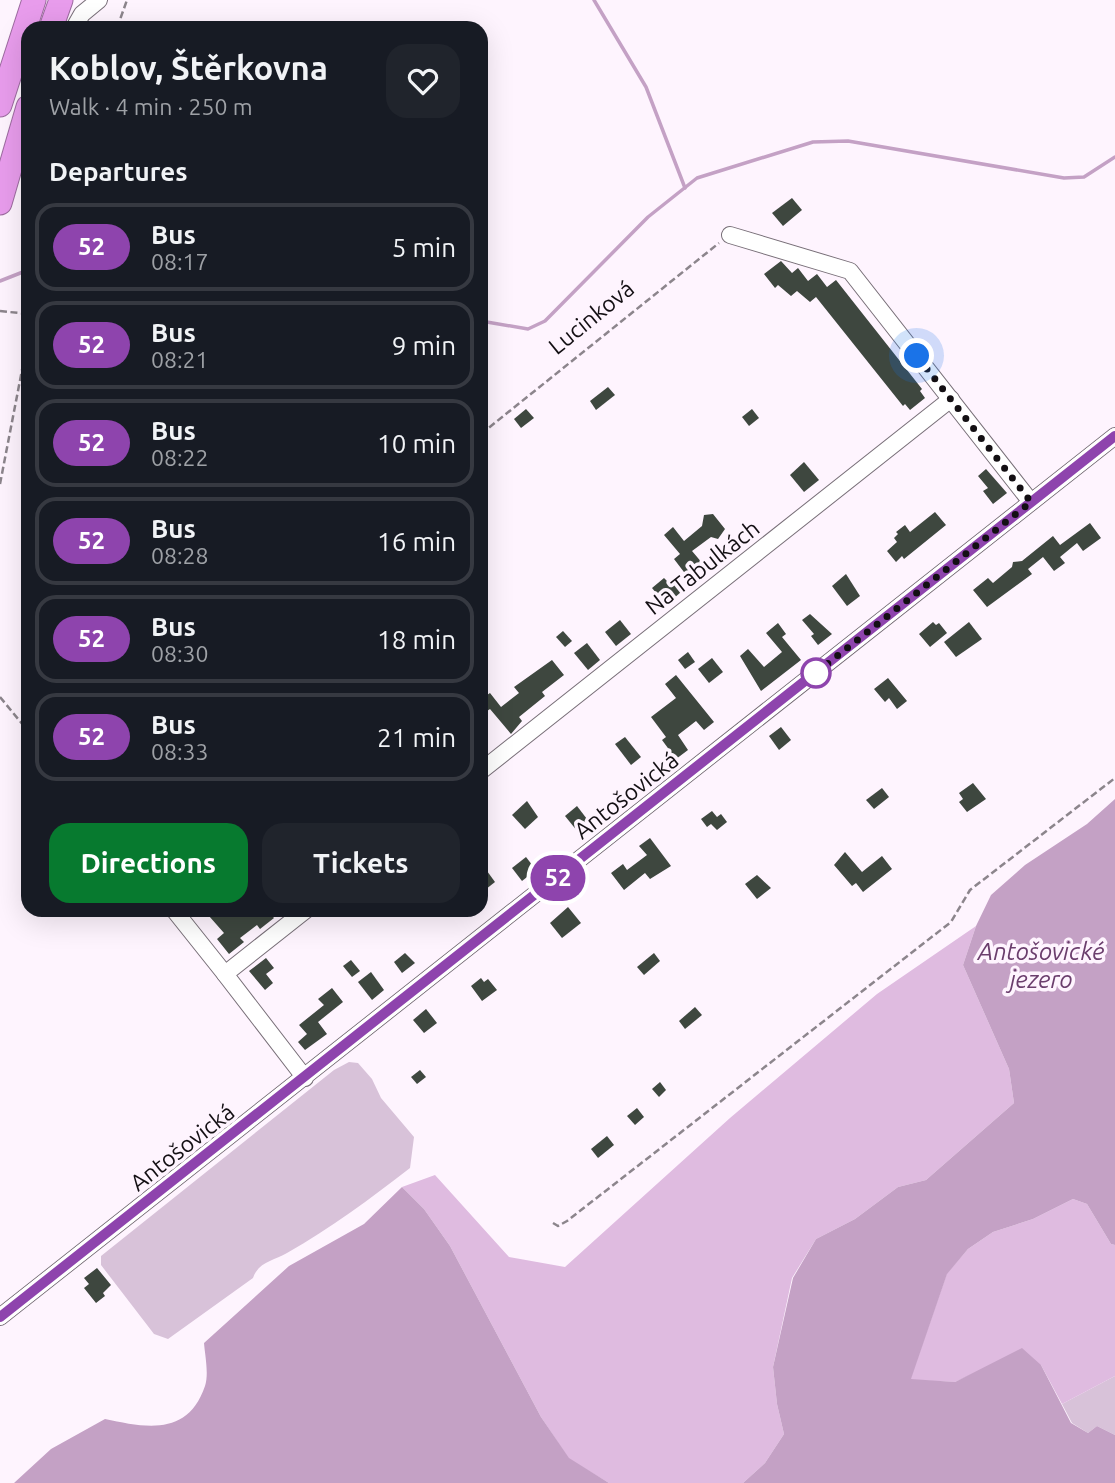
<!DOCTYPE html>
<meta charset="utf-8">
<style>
:root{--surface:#171b24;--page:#20242c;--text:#f1f3f6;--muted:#9ea1a6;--line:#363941;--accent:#077a2f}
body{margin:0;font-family:Ubuntu,sans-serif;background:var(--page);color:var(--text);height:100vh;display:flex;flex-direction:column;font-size:26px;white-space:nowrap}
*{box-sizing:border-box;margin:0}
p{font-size:23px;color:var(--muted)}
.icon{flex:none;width:38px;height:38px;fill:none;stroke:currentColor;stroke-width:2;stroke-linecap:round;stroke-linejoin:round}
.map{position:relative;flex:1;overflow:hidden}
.details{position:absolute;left:21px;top:21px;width:467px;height:896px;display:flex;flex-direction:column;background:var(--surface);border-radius:21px;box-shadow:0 7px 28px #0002}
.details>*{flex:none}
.badge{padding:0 14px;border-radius:23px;font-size:24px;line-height:46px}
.you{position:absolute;width:35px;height:35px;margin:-18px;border:5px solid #fff;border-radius:50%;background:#1a73e8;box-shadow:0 0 0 10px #1a73e833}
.map>.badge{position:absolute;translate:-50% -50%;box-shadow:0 0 0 4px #fff}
h2{padding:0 28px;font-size:26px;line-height:63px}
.round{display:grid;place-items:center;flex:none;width:74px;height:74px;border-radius:21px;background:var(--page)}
.summary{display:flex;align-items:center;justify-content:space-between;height:119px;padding:0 28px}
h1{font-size:33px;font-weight:600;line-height:52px}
.action{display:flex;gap:14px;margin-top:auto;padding:14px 28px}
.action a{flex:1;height:80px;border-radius:21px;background:var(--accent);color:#fff;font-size:28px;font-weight:600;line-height:80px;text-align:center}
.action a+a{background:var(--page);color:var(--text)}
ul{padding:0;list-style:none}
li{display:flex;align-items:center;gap:21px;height:88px;margin:0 14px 10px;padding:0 14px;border:4px solid var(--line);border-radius:21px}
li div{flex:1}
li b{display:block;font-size:26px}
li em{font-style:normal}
li .badge{min-width:77px;font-weight:700;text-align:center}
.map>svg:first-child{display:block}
.green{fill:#d8c2d9}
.forest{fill:#dfbbe0}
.water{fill:#c4a1c5}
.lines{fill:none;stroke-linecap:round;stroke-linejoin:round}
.stream{stroke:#c4a1c5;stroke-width:3.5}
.building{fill:#3e473f}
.minor-casing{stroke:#786f78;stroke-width:18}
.highway-casing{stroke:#9d6ba0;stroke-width:25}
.path{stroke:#8c858c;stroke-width:2.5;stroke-dasharray:7 3.5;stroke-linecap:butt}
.minor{stroke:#fff;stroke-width:16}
.highway{stroke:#e89cec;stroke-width:23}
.line-casing{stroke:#fff;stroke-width:16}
.line{stroke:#8e44ad;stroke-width:10}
.walk{stroke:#130f13;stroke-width:7;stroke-dasharray:0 12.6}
.stop-dot{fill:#fff;stroke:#8e44ad;stroke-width:3.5}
.labels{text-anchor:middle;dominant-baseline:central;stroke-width:7;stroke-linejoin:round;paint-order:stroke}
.street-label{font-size:23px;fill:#130f13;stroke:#fef4fe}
.water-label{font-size:24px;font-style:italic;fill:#6b3e6d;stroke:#fef4fe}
</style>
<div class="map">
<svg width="1115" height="1483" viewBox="0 0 1115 1483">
<rect width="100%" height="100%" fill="#fef4fe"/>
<!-- green -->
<g class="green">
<path d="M349 1062 358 1063 372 1079 381 1098 414 1137 410 1168C370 1199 331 1228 287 1253 274 1261 259 1261 253 1278L168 1339 154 1334 101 1265V1256L334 1070Z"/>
<path d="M1115 1376V1435L1097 1426 1088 1433 1072 1423 1062 1404Z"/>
</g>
<!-- forest -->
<g class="forest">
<path d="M976 926 963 965 1009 1069 1014 1103 926 1180 898 1187 855 1219 816 1239 792 1278 773 1367 777 1404 784 1434 765 1463 743 1483H609L569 1459 541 1417 450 1246 424 1209 402 1187 435 1175 509 1257 565 1267 730 1118 877 994Z"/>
<path d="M1073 1199 1087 1204 1111 1244 1115 1245V1376L1062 1404 1041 1365 981 1370 955 1382 910 1380 947 1273 968 1249 993 1232 1033 1219Z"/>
</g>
<!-- water -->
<g class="water">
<path d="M1115 799V1245L1111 1244 1087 1204 1073 1199 1033 1219 993 1232 968 1249 947 1274 911 1379 955 1382 1022 1348 1041 1365 1071 1423 1088 1433 1097 1426 1115 1435V1483H743L765 1463 784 1434 777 1404 773 1367 793 1278 816 1239 855 1219 898 1187 926 1180 1014 1103 1009 1069 963 965 976 926 991 895 1025 865 1087 824Z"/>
<path d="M402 1187 424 1209 450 1246 541 1417 569 1458 609 1483H14L51 1449 105 1419C147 1428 188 1436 205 1386 209 1374 205 1355 204 1343L289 1266 364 1224Z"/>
</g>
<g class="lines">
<!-- stream -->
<g class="stream">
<path d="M594 0 646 87 685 188"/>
<path d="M0 281 28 270"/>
<path d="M481 321 528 329 545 321 648 217 697 178 813 142 848 141 1064 178 1084 177 1115 157"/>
</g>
</g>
<!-- building -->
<g class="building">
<path d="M792 198 802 210 783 226 772 213Z"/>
<path d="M781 261 792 273 798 268 808 281 817 274 827 287 836 280 922 389 920 391 925 398 910 410 905 404 903 406 816 297 810 302 797 291 791 296 778 285 775 288 764 274Z"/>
<path d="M608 387 615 395 596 410 590 401Z"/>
<path d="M526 409 534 418 521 428 514 419Z"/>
<path d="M752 409 759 418 749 426 742 417Z"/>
<path d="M804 462 819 480 804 492 790 475Z"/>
<path d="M986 469 1007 493 993 504 983 491 988 488 978 476Z"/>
<path d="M935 512 946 525 904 559 902 556 896 562 887 551 897 542 894 538 898 534 896 532 905 525 910 532Z"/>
<path d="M713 514 725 529 718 539 711 537 692 551 703 564 687 576 674 559 680 554 664 535 673 527 684 541 702 526 704 515Z"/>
<path d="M1090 523 1101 538 1083 551 1077 543 1060 557 1065 563 1054 571 1043 557 1028 569 1032 574 987 607 973 590 988 578 993 583 1012 567 1013 562 1022 561 1053 536 1060 545Z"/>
<path d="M846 574 860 596 847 606 832 586Z"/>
<path d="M664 578 668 582 671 579 681 592 666 605 652 588Z"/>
<path d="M810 614 832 634 818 645 811 636 814 634 802 620Z"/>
<path d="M620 620 631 634 616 646 605 632Z"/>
<path d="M933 622 936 625 939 623 947 633 930 647 919 634Z"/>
<path d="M969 622 982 639 956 657 944 642Z"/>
<path d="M778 623 786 634 782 637 801 660 761 691 740 656 748 649 764 667 782 652 766 633Z"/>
<path d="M563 631 572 641 565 647 556 637Z"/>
<path d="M587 643 600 660 588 670 574 653Z"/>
<path d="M688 652 695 662 685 669 678 660Z"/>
<path d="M712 658 723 672 709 683 698 669Z"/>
<path d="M552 660 564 675 542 692 545 696 519 717 522 721 511 734 490 709 481 715V699L490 693 501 707 519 693 514 687Z"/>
<path d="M676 675 714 722 704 730 696 721 678 735 688 750 676 759 662 740 666 737 651 717 676 698 665 684Z"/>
<path d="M888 678 907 701 897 709 889 698 885 702 874 689Z"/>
<path d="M781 727 791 740 779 750 769 736Z"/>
<path d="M625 737 641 757 631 765 615 744Z"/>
<path d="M973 783 986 799 967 812 959 802 963 799 959 793Z"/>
<path d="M882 788 889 797 874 809 866 800Z"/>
<path d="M527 801 538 817 525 829 512 815Z"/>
<path d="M577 806 590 823 578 832 565 816Z"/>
<path d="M712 811 717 817 721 814 727 822 717 830 711 824 707 827 701 819Z"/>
<path d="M650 838 671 866 650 879 645 873 624 890 611 873 623 864 627 870 647 855 639 846Z"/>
<path d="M845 852 862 872 882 856 892 869 863 892 856 883 852 886 834 865Z"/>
<path d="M526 857 536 870 522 881 512 868Z"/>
<path d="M487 871 495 882 481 893V875Z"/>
<path d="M757 875 771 888 757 899 745 884Z"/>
<path d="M568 907 581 923 562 938 550 923Z"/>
<path d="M216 910H267L274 918 260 929 257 925 240 938 244 942 229 954 217 939 224 933 209 916Z"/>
<path d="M405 953 415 963 402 973 394 962Z"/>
<path d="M654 953 660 961 644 975 637 967Z"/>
<path d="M266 958 274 968 266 974 273 983 265 990 249 971Z"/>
<path d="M351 960 360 971 352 977 343 966Z"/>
<path d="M371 972 384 990 372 1000 358 982Z"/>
<path d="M481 978 484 982 488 979 497 990 482 1001 471 986Z"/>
<path d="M332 988 343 1002 318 1022 327 1034 305 1050 298 1042 307 1034 299 1025 324 1005 318 999Z"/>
<path d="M695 1007 702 1015 685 1029 679 1021Z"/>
<path d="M426 1009 437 1023 424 1033 413 1020Z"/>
<path d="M420 1070 426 1077 417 1084 411 1077Z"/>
<path d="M660 1082 666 1090 659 1097 652 1089Z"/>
<path d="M637 1108 644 1117 635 1125 627 1116Z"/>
<path d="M607 1136 614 1145 598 1158 591 1149Z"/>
<path d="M97 1268 111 1285 103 1293 105 1296 96 1303 84 1288 89 1284 84 1278Z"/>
</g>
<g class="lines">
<!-- minor casing -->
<g class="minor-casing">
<g id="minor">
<path d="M74 28 82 14 99 0"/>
<path d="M730 235 850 271 1031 502"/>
<path d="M481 771 951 399"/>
<path d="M174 910 225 974"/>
<path d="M305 1078 225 974 306 910"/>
<path d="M0 1317 1115 436"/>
</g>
</g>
<!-- highway casing -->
<g class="highway-casing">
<g id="highway">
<path d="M51 28 61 0"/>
<path d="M0 105 34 0"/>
<path d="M0 203 28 107"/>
</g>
</g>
<!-- path -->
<g class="path">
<path d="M117 28 127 0"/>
<path d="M0 311 28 314"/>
<path d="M481 434 719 243"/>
<path d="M0 484 28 339"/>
<path d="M0 697 28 731"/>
<path d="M553 1223 558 1226 567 1221 951 922 970 890 1115 778"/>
</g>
<!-- minor -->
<use href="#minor" class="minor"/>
<!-- highway -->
<use href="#highway" class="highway"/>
</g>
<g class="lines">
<!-- line casing -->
<g class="line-casing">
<path id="line" d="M0 1317 1115 436"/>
</g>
<!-- line -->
<use href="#line" class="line"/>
<!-- walk -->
<path class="walk" d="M816 673 812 676 1031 502 917 356"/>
</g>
<!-- markers -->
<circle class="stop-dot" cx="816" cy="673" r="14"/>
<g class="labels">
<!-- street labels -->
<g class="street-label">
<text transform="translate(591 317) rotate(-39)">Lucinková</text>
<text transform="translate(702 567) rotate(-38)">Na Tabulkách</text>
<text transform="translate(626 795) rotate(-38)">Antošovická</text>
<text transform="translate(182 1147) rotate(-38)">Antošovická</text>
</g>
<!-- water labels -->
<g class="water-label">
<text x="1041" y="951">Antošovické<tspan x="1041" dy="28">jezero</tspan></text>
</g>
</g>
</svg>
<div class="you" style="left:917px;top:356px"></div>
<b class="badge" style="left:558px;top:878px;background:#8e44ad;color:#fff">52</b>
<section class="details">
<div class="summary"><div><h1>Koblov, Štěrkovna</h1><p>Walk · 4 min · 250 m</p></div><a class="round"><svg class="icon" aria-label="heart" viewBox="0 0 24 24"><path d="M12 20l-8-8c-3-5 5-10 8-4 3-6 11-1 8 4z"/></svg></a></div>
<h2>Departures</h2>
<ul>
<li><span class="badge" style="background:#8e44ad;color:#fff">52</span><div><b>Bus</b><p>08:17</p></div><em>5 min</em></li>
<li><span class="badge" style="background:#8e44ad;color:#fff">52</span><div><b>Bus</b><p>08:21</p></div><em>9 min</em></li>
<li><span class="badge" style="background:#8e44ad;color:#fff">52</span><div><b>Bus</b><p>08:22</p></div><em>10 min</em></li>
<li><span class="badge" style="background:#8e44ad;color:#fff">52</span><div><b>Bus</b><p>08:28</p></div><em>16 min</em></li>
<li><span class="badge" style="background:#8e44ad;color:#fff">52</span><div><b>Bus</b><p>08:30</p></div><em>18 min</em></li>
<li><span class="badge" style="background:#8e44ad;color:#fff">52</span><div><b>Bus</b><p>08:33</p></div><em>21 min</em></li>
</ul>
<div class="action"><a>Directions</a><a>Tickets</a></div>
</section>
</div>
